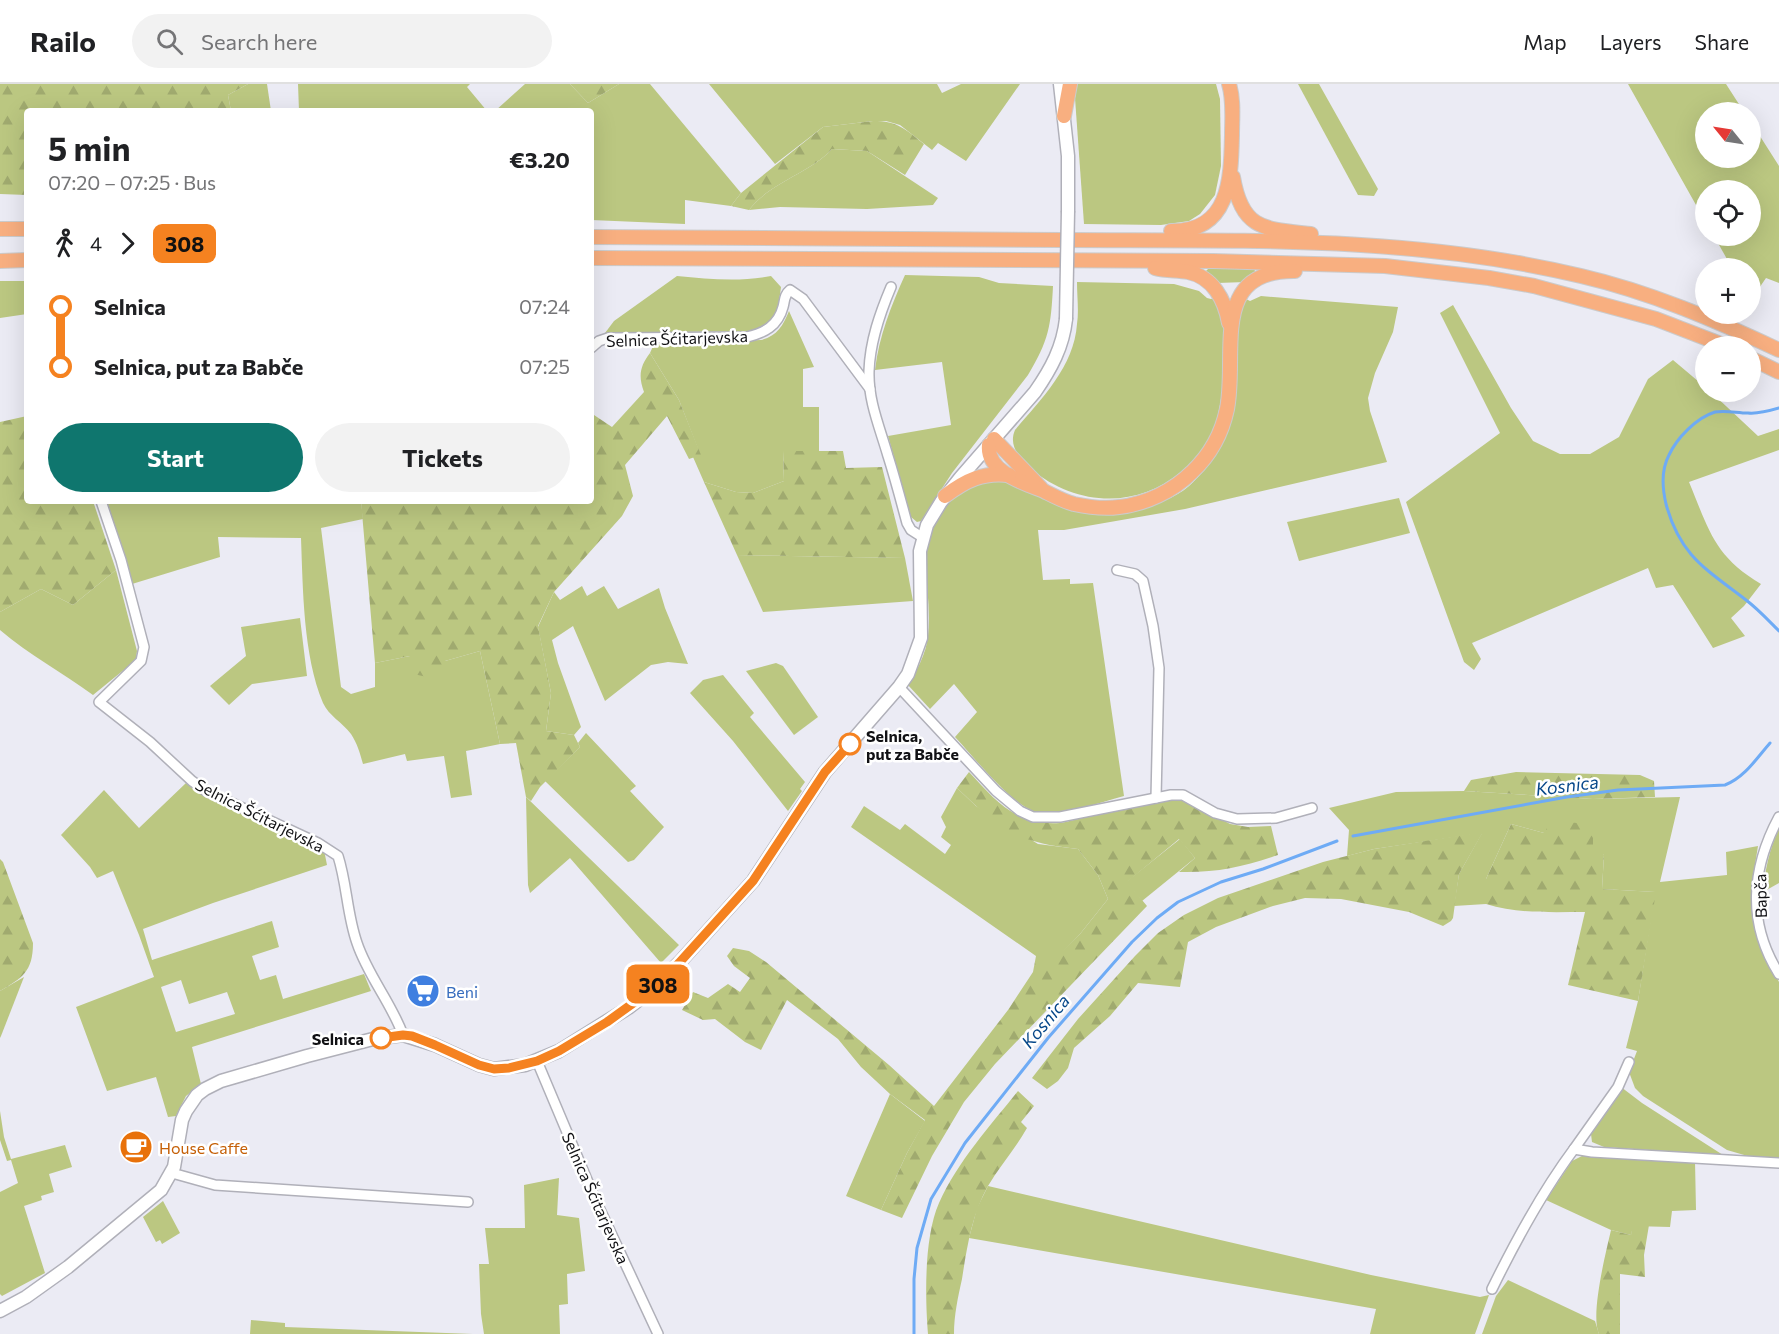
<!DOCTYPE html>
<meta charset="utf-8">
<style>
:root{--surface:#fff;--page:#f2f2f2;--text:#202124;--muted:#757577;--line:#e0e0e0;--accent:#0f766e}
body{margin:0;font-family:Commissioner,sans-serif;background:var(--page);color:var(--text);height:100vh;display:flex;flex-direction:column;font-size:22px;white-space:nowrap}
*{box-sizing:border-box;margin:0}
p{font-size:20px;color:var(--muted)}
.icon{flex:none;width:33px;height:33px;fill:none;stroke:currentColor;stroke-width:2;stroke-linecap:round;stroke-linejoin:round}
.map{position:relative;flex:1;overflow:hidden}
.drawer{position:absolute;left:24px;top:24px;width:570px;height:396px;display:flex;flex-direction:column;background:var(--surface);border-radius:6px;box-shadow:0 6px 24px #0002}
.drawer>*{flex:none}
.badge{padding:0 12px;border-radius:9px;font-size:21px;line-height:39px}
.needle{width:39px;rotate:300deg}
.controls{position:absolute;left:1695px;top:18px;display:grid;gap:12px}
.controls a{display:grid;place-items:center;width:66px;height:66px;border-radius:50%;background:var(--surface);box-shadow:0 6px 24px #0002;font-size:30px}
.map>.badge{position:absolute;translate:-50% -50%;box-shadow:0 0 0 3px #fff}
.legs{display:flex;align-items:center;gap:9px;height:66px;padding:0 24px;font-size:20px}
.legs p{margin-inline-start:auto}
.overview{display:flex;align-items:center;justify-content:space-between;height:102px;padding:0 24px}
h1{font-size:33px;font-weight:700;line-height:45px}
.action{display:flex;gap:12px;margin-top:auto;padding:12px 24px}
.action a{flex:1;height:69px;border-radius:36px;background:var(--accent);color:#fff;font-size:24px;font-weight:700;line-height:69px;text-align:center}
.action a+a{background:var(--page);color:var(--text)}
ul{padding:0 24px;list-style:none}
li{display:flex;align-items:center;gap:21px;height:60px;font-size:22px}
li i{display:grid;place-items:center;width:9px;height:100%;margin:0 8px;background:currentColor}
li i::after{content:'';width:15px;height:15px;margin:-8px;border:4px solid;border-radius:50%;background:var(--surface)}
li p{margin-inline-start:auto}
li:first-child i{background:linear-gradient(#0000 50%,currentColor 0)}
li:last-child i{background:linear-gradient(currentColor 50%,#0000 0)}
header{display:flex;align-items:center;gap:36px;box-sizing:border-box;height:84px;padding:0 30px;background:var(--surface);border-bottom:2px solid var(--line)}
header strong{font-size:28px}
nav{display:flex;gap:33px;margin-inline-start:auto;font-size:21px}
.search{width:420px;height:54px;background:var(--page);display:flex;align-items:center;gap:15px;box-sizing:border-box;padding:0 21px;border-radius:33px;color:var(--muted);font-size:22px}
.map>svg:first-child{display:block}
.green{fill:#bbc781;fill-rule:evenodd}
.forest{fill:url(#forest-firs)}
.lines{fill:none;stroke-linecap:round;stroke-linejoin:round}
.stream{stroke:#6eabf5;stroke-width:3}
.street-casing{stroke:#b0b0b9;stroke-width:12}
.secondary-casing{stroke:#b0b0b9;stroke-width:15}
.primary-casing{stroke:#cbcbcb;stroke-width:16}
.street{stroke:#fff;stroke-width:9}
.secondary{stroke:#fff;stroke-width:12}
.primary{stroke:#f8af80;stroke-width:14}
.secondary-bridge-casing{stroke:#b0b0b9;stroke-width:15;stroke-linecap:butt}
.secondary-bridge{stroke:#fff;stroke-width:12}
.line-1-casing{stroke:#fff;stroke-width:14}
.line-1{stroke:#f58220;stroke-width:9}
.stop-1-dot{fill:#fff;stroke:#f58220;stroke-width:3}
.labels{text-anchor:middle;dominant-baseline:central;stroke-width:5;stroke-linejoin:round;paint-order:stroke}
.street-label{font-size:16px;fill:#111114;stroke:#fff}
.stop-label{font-size:16px;font-weight:bold;fill:#111114;stroke:#fff;text-anchor:start}
.shop-label{font-size:16px;fill:#366cbe;stroke:#fff;text-anchor:start}
.food-label{font-size:16px;fill:#c56008;stroke:#fff;text-anchor:start}
.water-label{font-size:18px;font-style:italic;fill:#064789;stroke:#fff}
</style>
<header>
<strong>Railo</strong>
<div class="search"><svg class="icon" aria-label="search" viewBox="0 0 24 24"><circle cx="10" cy="10" r="6"/><path d="M15 15l6 6"/></svg>Search here</div>
<nav><a>Map</a><a>Layers</a><a>Share</a></nav>
</header>
<div class="map">
<svg width="1779" height="1250" viewBox="0 0 1779 1250">
<defs>
<pattern id="forest-firs" width="22" height="20" patternUnits="userSpaceOnUse" patternTransform="scale(1.5)"><rect width="22" height="20" fill="#bbc781"/><path d="M5 1l3.5 6h-7zM16 11l3.5 6h-7z" fill="#a0aa6f"/></pattern>
</defs>
<rect width="100%" height="100%" fill="#ebebf4"/>
<!-- green -->
<g class="green">
<path d="M248 0H267L271 27H231L228 11Z"/>
<path d="M298 0H470L467 3 487 27H299Z"/>
<path d="M525 0H570L588 19 619 0H650L741 109 731 122 685 116V140L591 136V27H495Z"/>
<path d="M709 0H937L942 9 961 0H1020L966 77 938 59 932 66 900 41 886 37H873L823 43 775 80Z"/>
<path d="M1077 0H1216L1220 15 1221 82 1215 111 1200 130 1189 137 1161 141 1084 140 1075 14Z"/>
<path d="M1298 0H1319L1378 105 1374 112 1358 111Z"/>
<path d="M1628 0H1726L1744 28H1706V74H1750L1751 38 1779 82V199L1766 194 1751 216 1750 184H1732L1714 152H1750V106H1706L1705 137Z"/>
<path d="M832 65 867 67 938 114 933 121 867 125 780 123 749 126C770 98 809 90 832 65Z"/>
<path d="M1208 185H1254L1256 189 1246 198 1217 199 1204 189Z"/>
<path d="M905 191 979 193 999 199 1053 202C1051 242 1049 256 1028 291L952 389 921 437 917 438 911 433 888 352 951 341 942 278 875 286C879 252 891 222 905 191Z"/>
<path d="M677 192C709 195 739 198 771 192L781 203C778 226 777 236 755 247L605 249 614 237Z"/>
<path d="M0 197H27V230L0 234Z"/>
<path d="M1077 198 1174 200 1199 207 1207 214 1211 215 1216 213C1219 222 1223 231 1224 239 1228 263 1223 322 1214 344 1207 362 1196 375 1182 387 1137 426 1075 422 1031 385 1020 375 1008 362 1015 346 1041 315 1074 283 1077 240 1079 227 1077 212 1077 198Z"/>
<path d="M1261 212 1398 223 1393 248 1375 289 1368 314 1370 327 1387 378 1185 425 1064 446H1038L1043 496 1070 495V500L1093 499 1124 712C1097 719 1065 732 1037 728 1014 724 972 671 955 653L977 628 954 600 930 625 908 601C917 586 926 570 928 552 934 499 907 453 957 411 973 398 996 391 1016 399 1031 405 1044 418 1060 422 1080 428 1098 424 1118 422 1132 421 1146 421 1159 418 1195 409 1217 371 1230 340 1240 313 1235 282 1237 254 1237 240 1241 227 1244 214L1250 217Z"/>
<path d="M1453 221 1511 324 1533 357 1560 370H1590L1619 353 1648 295 1673 276 1705 303 1706 308H1711L1758 352 1779 345V366L1689 398C1709 446 1714 472 1761 500L1744 522 1731 534 1745 552 1713 564 1673 501 1656 504 1648 484 1472 559 1481 575 1474 586 1464 578 1406 418 1500 349 1440 229Z"/>
<path d="M789 227 814 283 803 285V323H819V368L783 367 784 397 753 409 736 408 704 398 693 373 700 370 679 316 650 269 654 260 761 256C777 252 783 242 789 227Z"/>
<path d="M1399 414 1410 449 1299 477 1287 438Z"/>
<path d="M107 417H361L363 435 321 444 341 603 351 610 375 603V579L410 572 445 577 480 567 500 660 466 667 472 711 451 714 444 672 407 677 405 670 363 680C360 669 357 659 351 650 342 638 329 632 323 619 303 571 303 505 301 454L218 453 220 473 132 500Z"/>
<path d="M737 471 905 474 913 517 763 528Z"/>
<path d="M116 486 137 567 136 576 93 611C62 588 29 571 0 546V528L41 505 73 521Z"/>
<path d="M582 502 587 512 604 502 618 525 659 504 665 524 688 580 668 578 651 581 605 617 573 542 552 556 558 579 581 643 574 651 546 647 551 609 538 543 554 508 560 516Z"/>
<path d="M300 534 307 592 252 600 229 621 210 602 246 572 241 543Z"/>
<path d="M776 579 783 582 818 633 794 651 746 587Z"/>
<path d="M723 591 754 629 750 633 805 698 800 705 802 707 788 727 733 657 690 609 703 596Z"/>
<path d="M586 649 636 702 630 707 664 743 634 776 628 778 545 697 580 663 578 659Z"/>
<path d="M186 699C228 727 277 745 324 766L327 781 213 819 143 845 152 876 272 837 279 863 252 872 260 896 276 891 283 915 364 890 371 907 192 963 201 1000 186 1012 176 1032 168 1033 156 993 107 1007 76 923 154 893 139 851 113 787 97 794 90 783 61 751 104 706 139 744ZM181 896 189 920 227 908 235 930 176 948 161 903Z"/>
<path d="M957 704 976 722 1038 760 1078 765 1098 791 1108 815 1080 850 1058 873 1036 872 851 743 864 722 900 746 905 740 945 770 951 761 941 753 946 743 941 733Z"/>
<path d="M1464 707 1593 715 1680 713 1660 798 1727 791 1726 768 1758 762 1753 793 1754 821 1762 864 1779 898V1076L1751 1073 1727 1066 1643 1012 1635 1004 1629 988 1637 967 1626 964 1638 917 1655 808 1602 805 1604 771 1544 749 1511 740 1486 795V820L1454 822 1459 790 1482 749 1374 765 1347 772 1349 746 1329 724 1396 708Z"/>
<path d="M526 713 679 861 661 879 570 774 530 809 528 801Z"/>
<path d="M1779 745V799L1763 808C1765 786 1769 766 1779 745Z"/>
<path d="M1180 755 1195 774 1142 817 1126 798Z"/>
<path d="M24 893 1 952 0 954V907Z"/>
<path d="M1621 1003 1642 1019 1723 1071 1604 1063 1592 1058 1591 1050Z"/>
<path d="M890 1010 925 1037 907 1069 881 1126 846 1112Z"/>
<path d="M0 1027 4 1053 11 1075 65 1061 72 1083 49 1090 54 1108 41 1112 42 1116 24 1122 45 1189 2 1212 0 1210V1108L18 1099 11 1076 7 1077 0 1056Z"/>
<path d="M1586 1070 1695 1077 1696 1126 1672 1127 1670 1143 1633 1142 1631 1151 1611 1146 1546 1116 1572 1077Z"/>
<path d="M559 1094 557 1131 579 1134 585 1187 567 1190 568 1220 559 1221 560 1250H484L481 1230 479 1180H489L485 1144H525L524 1101Z"/>
<path d="M988 1102 1371 1191 1480 1213 1489 1211 1475 1250H1370L1376 1225 969 1154 977 1124Z"/>
<path d="M163 1117 180 1149 162 1160 160 1156 156 1158 143 1133Z"/>
<path d="M1508 1196 1595 1237 1599 1250H1482L1496 1212Z"/>
<path d="M251 1236 285 1239V1243L473 1250H250Z"/>
</g>
<!-- forest -->
<g class="forest">
<path d="M0 0H248L228 11 231 27H27V111L0 110Z"/>
<path d="M570 0H619L588 19Z"/>
<path d="M873 37C898 37 905 45 924 60L905 91 867 67 832 65C809 90 770 98 749 126L731 122 741 109 823 43Z"/>
<path d="M650 269 679 316 701 371 689 375 667 332 625 381 633 412 622 432 554 508 538 542 551 609 546 647 574 651 580 663 540 703 531 717 526 713 516 659 500 660 480 567 445 577 436 595 409 589 410 572 375 579 361 417H591V329L612 343 644 308C638 292 640 282 650 269Z"/>
<path d="M27 332V417H93L116 486 73 521 41 505 0 528V338Z"/>
<path d="M783 367H843L846 384 882 383 905 474 737 471 704 398 736 408 753 409 784 397Z"/>
<path d="M969 688C996 717 1016 742 1060 739 1092 733 1158 711 1187 717L1230 740 1248 743 1271 742 1278 771C1243 783 1216 789 1179 788L1195 774 1179 755 1127 798 1147 822 995 980 964 1018 932 1072 902 1134 881 1126 907 1069 925 1036 890 1010 861 983 838 955 787 916 761 966 745 958 715 935 703 936 682 926 693 908 708 914 728 900 740 908 750 894 734 882 727 872 733 864 749 867 766 878 889 981 934 1022 1008 926 1033 888 1036 872H1058L1080 850 1108 815 1098 791 1078 765C1017 759 1000 745 957 704Z"/>
<path d="M1516 688 1640 691 1654 697 1655 713 1593 715 1464 707 1471 696Z"/>
<path d="M1552 736 1593 741V762L1604 771 1602 805 1656 808 1638 917 1568 901 1585 828C1552 828 1518 830 1486 820V795L1511 740 1544 749Z"/>
<path d="M1483 748 1459 790 1453 834 1451 837 1443 842 1409 828 1341 815 1305 814 1273 822 1216 843 1188 858 1180 903 1138 899 1110 932 1074 964 1068 984 1058 997 1047 1005 1032 994 1078 935 1135 872 1158 849 1184 831 1218 814 1323 778 1374 765Z"/>
<path d="M0 775 3 778 33 859C33 888 22 894 0 907Z"/>
<path d="M1018 1007 1034 1022 1021 1038 1027 1044C1016 1064 1000 1082 988 1102 972 1130 967 1163 962 1195 958 1213 954 1231 954 1250H928C925 1213 924 1153 939 1119 958 1077 990 1042 1018 1007Z"/>
<path d="M1649 1141 1644 1171 1645 1193 1620 1190V1250H1599C1590 1231 1606 1168 1611 1146L1631 1151 1632 1142Z"/>
</g>
<g class="lines">
<!-- stream -->
<g class="stream">
<path d="M1779 324C1769 327 1758 330 1748 329 1737 329 1726 326 1715 328 1696 334 1677 354 1669 371 1661 386 1662 403 1666 420 1680 472 1706 485 1746 516 1758 525 1768 536 1779 547"/>
<path d="M1353 752 1567 713 1618 706 1725 701C1744 694 1757 674 1770 659"/>
<path d="M914 1250V1195L917 1164 931 1115 965 1059 1048 954 1132 858 1157 834 1178 818 1221 798 1263 785 1337 757"/>
</g>
<!-- street casing -->
<g class="street-casing">
<g id="street">
<path d="M891 203C880 229 870 257 869 287 868 317 880 344 888 372 895 394 901 417 907 439L911 446 922 453"/>
<path d="M591 264 599 257 608 254 747 253C764 249 778 242 783 223 785 216 784 211 790 206L803 215 870 305"/>
<path d="M101 417 121 476 144 563 141 577 99 618 150 658 192 697 206 707 318 759 338 772C347 800 347 831 357 859 368 892 391 918 403 951"/>
<path d="M1117 486 1135 490 1143 497 1153 542 1159 584 1156 714"/>
<path d="M899 603 996 707 1020 727 1033 733H1060L1171 711H1183L1215 729 1237 735 1276 734 1312 724"/>
<path d="M1779 733C1751 785 1747 839 1779 890"/>
<path d="M537 977 596 1117 658 1250"/>
<path d="M1629 978 1618 1003 1574 1065 1592 1068 1779 1079"/>
<path d="M172 1089 215 1101 468 1118"/>
<path d="M1492 1205C1516 1156 1542 1108 1574 1065"/>
</g>
</g>
<!-- secondary casing -->
<g class="secondary-casing">
<g id="secondary">
<path d="M1060 0 1068 72V127"/>
<path d="M0 1227 26 1213 68 1183 161 1106 174 1083 182 1036 186 1027 197 1011 205 1005 221 997 307 972 373 955 403 951 435 961 479 981 494 985 525 981 559 967 628 924 650 907 679 879 753 797 825 688 899 603 908 590 921 554 920 467 927 441 941 418 960 394 1035 308C1051 285 1063 263 1066 235"/>
</g>
</g>
<!-- primary casing -->
<g class="primary-casing">
<g id="primary">
<path d="M1064 32 1070 0"/>
<path d="M1233 93C1242 146 1264 145 1311 150"/>
<path d="M0 145H27"/>
<path d="M1171 147C1230 148 1231 95 1232 51 1232 34 1234 16 1229 0"/>
<path d="M591 153C748 154 906 155 1063 156 1237 157 1411 151 1581 192 1650 208 1715 236 1779 266"/>
<path d="M591 174 1213 177 1385 182 1489 194 1534 202 1656 235 1726 262"/>
<path d="M0 177 27 176"/>
<path d="M1155 184C1166 187 1177 186 1188 188 1213 193 1225 216 1229 239"/>
<path d="M1750 274 1779 288"/>
<path d="M994 355 1041 404"/>
<path d="M989 361C986 388 1024 399 1044 407 1054 412 1063 417 1074 420 1088 423 1104 425 1119 423 1146 420 1173 407 1192 388 1210 371 1222 349 1227 325 1238 270 1208 186 1295 187"/>
<path d="M945 412C966 396 983 388 1009 391"/>
</g>
</g>
<!-- street -->
<use href="#street" class="street"/>
<!-- secondary -->
<use href="#secondary" class="secondary"/>
<!-- primary -->
<use href="#primary" class="primary"/>
<!-- secondary-bridge casing -->
<g class="secondary-bridge-casing">
<path id="secondary-bridge" d="M1066 235 1068 127"/>
</g>
<!-- secondary-bridge -->
<use href="#secondary-bridge" class="secondary-bridge"/>
</g>
<g class="lines">
<!-- line-1 casing -->
<g class="line-1-casing">
<path id="line-1" d="M381 954 403 951 412 952 435 961 479 981 494 985 509 984 537 977 559 967 607 938 650 907 679 879 753 797 825 688 850 660"/>
</g>
<!-- line-1 -->
<use href="#line-1" class="line-1"/>
</g>
<!-- icons -->
<defs>
<g id="supermarket-disc" transform="scale(1.725)"><circle r="9.5" fill="#3f7fe0" stroke="#fff"/><path d="M-6-5.5h2.5l.6 2H6L4.5 2H-2.5L-4.4-4H-6ZM-1.5 3.2a1.3 1.3 0 1 0 .1 0ZM3 3.2a1.3 1.3 0 1 0 .1 0Z" fill="#fff"/></g>
<g id="cafe-disc" transform="scale(1.725)"><circle r="9.5" fill="#e8710a" stroke="#fff"/><path d="M-5.5-4.5H6V0H3Q3 3.5 0 3.5H-2.5Q-5.5 3.5-5.5 0ZM3-3.2v2h1.7v-2ZM-6 4.5H4V6H-6Z" fill="#fff"/></g>
</defs>
<g fill-rule="evenodd">
<use href="#supermarket-disc" x="423" y="907"/>
<use href="#cafe-disc" x="136" y="1063"/>
</g>
<!-- markers -->
<g class="stop-1-dot">
<circle cx="850" cy="660" r="10"/>
<circle cx="381" cy="954" r="10"/>
</g>
<g class="labels">
<!-- street labels -->
<g class="street-label">
<text transform="translate(677 254) rotate(-2)">Selnica Šćitarjevska</text>
<text transform="translate(260 731) rotate(27)">Selnica Šćitarjevska</text>
<text transform="translate(1760 812) rotate(-91)">Bapča</text>
<text transform="translate(596 1114) rotate(66)">Selnica Šćitarjevska</text>
</g>
<!-- stop labels -->
<g class="stop-label">
<text x="866" y="651">Selnica,<tspan x="866" dy="18">put za Babče</tspan></text>
<text x="364" y="954" text-anchor="end">Selnica</text>
</g>
<!-- shop labels -->
<g class="shop-label">
<text x="446" y="907">Beni</text>
</g>
<!-- food labels -->
<g class="food-label">
<text x="159" y="1063">House Caffe</text>
</g>
<!-- water labels -->
<g class="water-label">
<text transform="translate(1567 701) rotate(-7)">Kosnica</text>
<text transform="translate(1045 937) rotate(-50)">Kosnica</text>
</g>
</g>
</svg>
<div class="controls">
<a><svg class="needle" viewBox="-14 -14 28 28"><path d="M0-13l5 13h-10z" fill="#e53935"/><path d="M0 13l5-13h-10z" fill="#757577"/></svg></a>
<a><svg class="icon" aria-label="locate" viewBox="0 0 24 24"><circle cx="12" cy="12" r="6"/><path d="M12 2v4M12 18v4M2 12h4M18 12h4"/></svg></a>
<a>+</a>
<a>−</a>
</div>
<b class="badge" style="left:658px;top:900px;background:#f58220;color:#111">308</b>
<section class="drawer">
<div class="overview"><div><h1>5 min</h1><p>07:20 – 07:25 · Bus</p></div><b>€3.20</b></div>
<div class="legs"><svg class="icon" aria-label="walk" viewBox="0 0 24 24"><circle cx="13" cy="4" r="2"/><path d="M13 8l-2 6 4 7M11 14l-3 7M7 12l3-4h3l4 4"/></svg>4<svg class="icon" aria-label="forward" viewBox="0 0 24 24"><path d="M9 5l7 7-7 7"/></svg><b class="badge" style="background:#f58220;color:#111">308</b></div>
<ul>
<li><i style="color:#f58220"></i><b>Selnica</b><p>07:24</p></li>
<li><i style="color:#f58220"></i><b>Selnica, put za Babče</b><p>07:25</p></li>
</ul>
<div class="action"><a>Start</a><a>Tickets</a></div>
</section>
</div>
